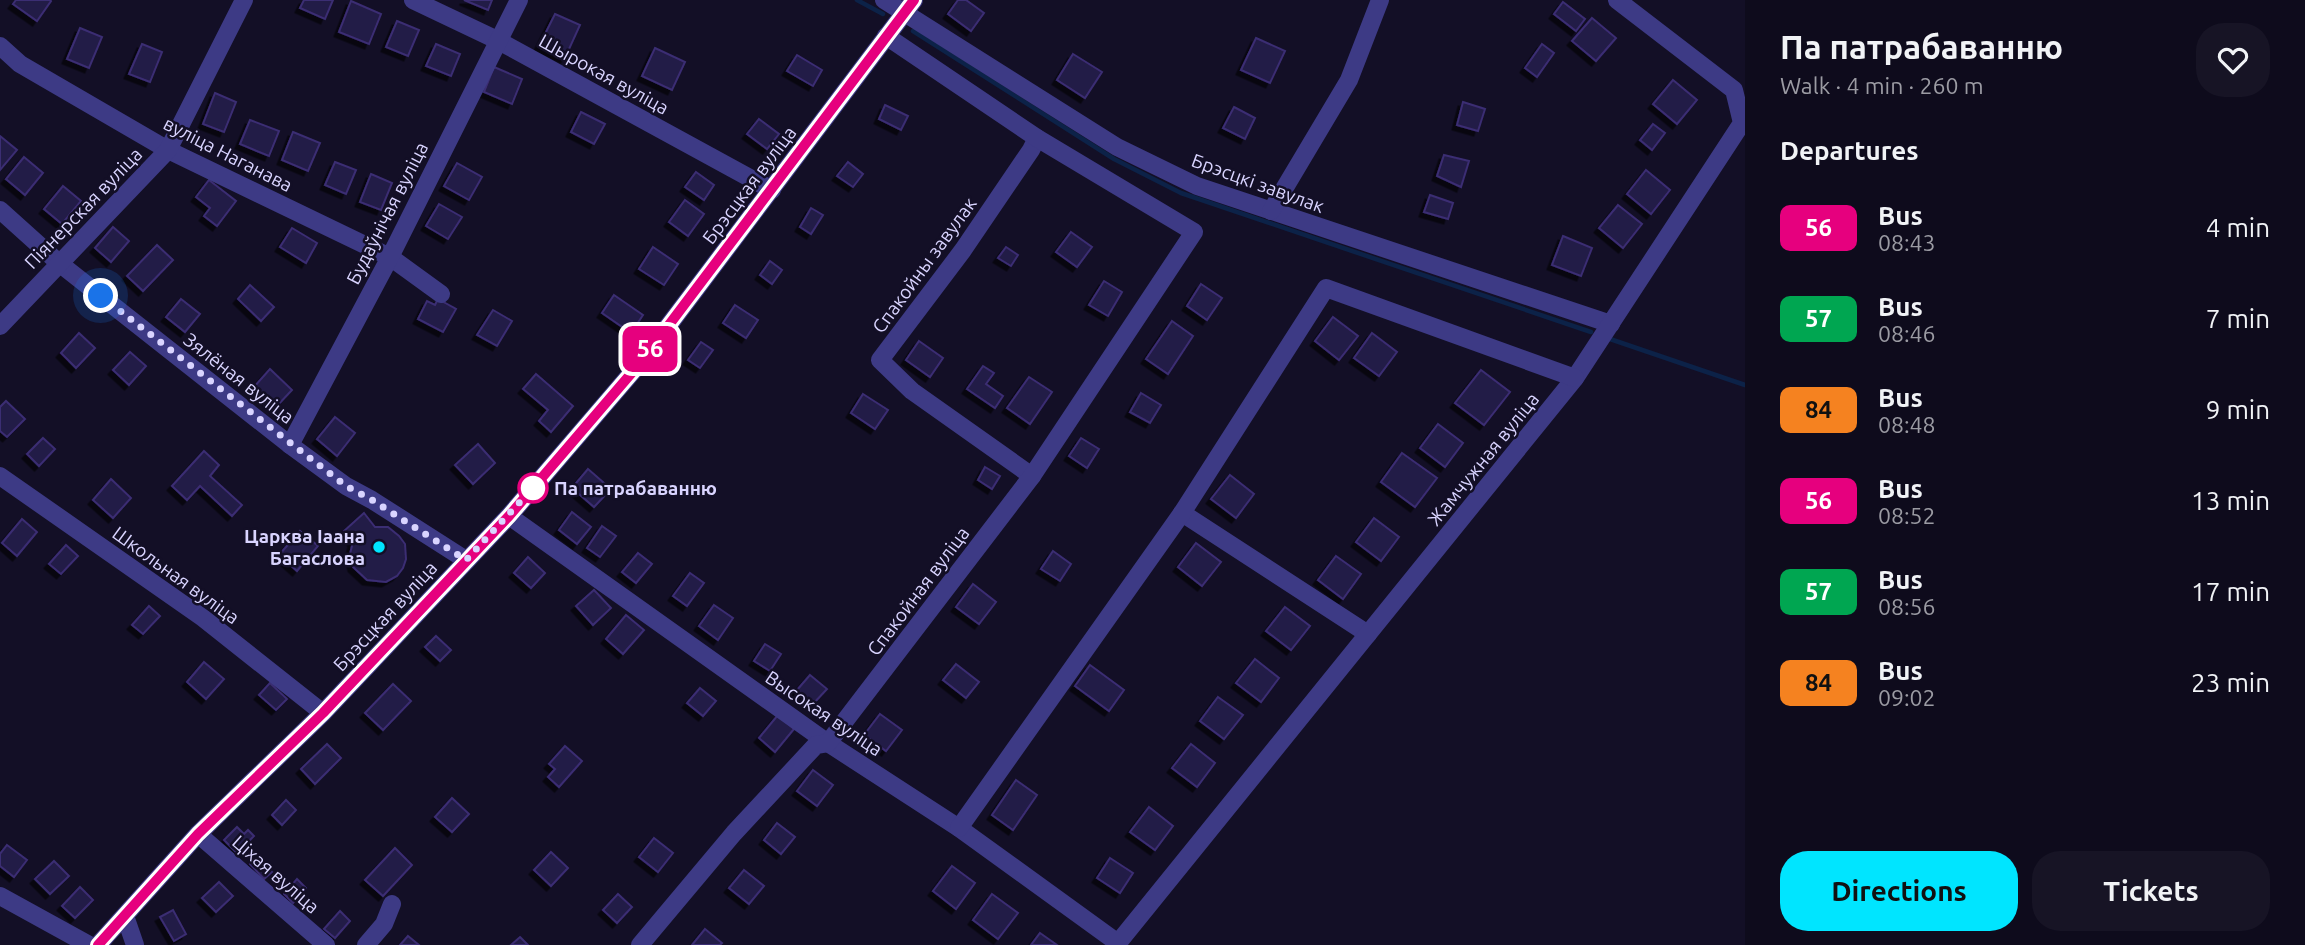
<!DOCTYPE html>
<meta charset="utf-8">
<style>
:root{--surface:#0e0b1c;--page:#171425;--text:#f1f3f6;--muted:#9b9ba3;--accent:#00e5ff}
body{margin:0;font-family:Ubuntu,sans-serif;background:var(--page);color:var(--text);height:100vh;display:flex;flex-direction:column;font-size:26px;white-space:nowrap}
*{box-sizing:border-box;margin:0}
p{font-size:23px;color:var(--muted)}
.icon{flex:none;width:38px;height:38px;fill:none;stroke:currentColor;stroke-width:2;stroke-linecap:round;stroke-linejoin:round}
.map{position:relative;flex:1;overflow:hidden}
.details{display:flex;flex-direction:column;background:var(--surface);width:560px}
.details>*{flex:none}
.badge{padding:0 14px;border-radius:10px;font-size:24px;line-height:46px}
.you{position:absolute;width:35px;height:35px;margin:-18px;border:5px solid #fff;border-radius:50%;background:#1a73e8;box-shadow:0 0 0 10px #1a73e833}
.map>.badge{position:absolute;translate:-50% -50%;box-shadow:0 0 0 4px #fff}
h2{padding:0 35px;font-size:26px;line-height:63px}
.round{display:grid;place-items:center;flex:none;width:74px;height:74px;border-radius:28px;background:var(--page)}
.summary{display:flex;align-items:center;justify-content:space-between;height:119px;padding:0 35px}
h1{font-size:33px;font-weight:700;line-height:52px}
.cta{display:flex;gap:14px;margin-top:auto;padding:14px 35px}
.cta a{flex:1;height:80px;border-radius:28px;background:var(--accent);color:#111;font-size:28px;font-weight:700;line-height:80px;text-align:center}
.cta a+a{background:var(--page);color:var(--text)}
ul{padding:0;list-style:none}
li{display:flex;align-items:center;gap:21px;height:91px;padding:0 35px}
li div{flex:1}
li b{display:block;font-size:26px}
li em{font-style:normal}
li .badge{min-width:77px;font-weight:700;text-align:center}
main{display:flex;flex:1;min-height:0}
.map>svg:first-child{display:block}
.lines{fill:none;stroke-linecap:round;stroke-linejoin:round}
.stream{stroke:#0c2248;stroke-width:4.5}
.building{fill:#241b47;stroke:#3b2d73;stroke-width:2;filter:url(#shadow)}
.minor{stroke:#3d3a85;stroke-width:18}
.line-casing{stroke:#fff;stroke-width:16}
.line{stroke:#e6007e;stroke-width:10}
.walk{stroke:#d9d4ff;stroke-width:7;stroke-dasharray:0 12.6}
.stop-dot{fill:#fff;stroke:#e6007e;stroke-width:3.5}
.poi-dot{fill:#00e5ff;stroke:#130f26;stroke-width:2.5}
.labels{text-anchor:middle;dominant-baseline:central;stroke-width:5;stroke-linejoin:round;paint-order:stroke}
.street-label{font-size:19px;fill:#d9d4ff;stroke:#130f26}
.stop-label{font-size:19px;font-weight:bold;fill:#d9d4ff;stroke:#130f26;text-anchor:start}
.poi-label{font-size:19px;font-weight:bold;fill:#d9d4ff;stroke:#130f26;text-anchor:end}
</style>
<main>
<div class="map">
<svg width="1745" height="945" viewBox="0 0 1745 945">
<defs>
<filter id="shadow"><feDropShadow dx="-4.5" dy="4.5" stdDeviation="0" flood-color="#0009"/></filter>
</defs>
<rect width="100%" height="100%" fill="#130f26"/>
<g class="lines">
<!-- stream -->
<g class="stream">
<path d="M857 0 883 14"/>
<path d="M913 31 1114 159 1181 193 1591 332"/>
<path d="M1610 339 1745 385"/>
</g>
</g>
<!-- building -->
<g class="building">
<path d="M16 0H50L51 1 37 21 13 4Z"/>
<path d="M304 0H333L325 19 300 8Z"/>
<path d="M464 0H492L488 10Z"/>
<path d="M958 0H966L984 13 971 31 948 14Z"/>
<path d="M351 1 381 14 369 44 339 32Z"/>
<path d="M1563 2 1585 19 1576 31 1554 14Z"/>
<path d="M555 14 580 25 565 58 539 46Z"/>
<path d="M1592 18 1616 38 1596 61 1572 41Z"/>
<path d="M397 21 419 30 408 56 386 47Z"/>
<path d="M80 28 102 37 89 68 67 59Z"/>
<path d="M1256 38 1285 51 1270 83 1241 70Z"/>
<path d="M142 44 162 52 150 82 129 74Z"/>
<path d="M436 44 460 54 451 76 426 66Z"/>
<path d="M1542 44 1554 53 1537 77 1525 68Z"/>
<path d="M655 48 685 62 672 90 642 76Z"/>
<path d="M1073 54 1102 72 1085 98 1057 80Z"/>
<path d="M797 55 822 70 813 86 787 71Z"/>
<path d="M494 67 522 79 512 104 484 92Z"/>
<path d="M1673 80 1697 100 1677 124 1653 104Z"/>
<path d="M215 93 236 102 224 132 203 124Z"/>
<path d="M1463 102 1485 109 1478 131 1457 125Z"/>
<path d="M885 105 908 116 901 130 879 119Z"/>
<path d="M1234 107 1255 118 1245 139 1223 128Z"/>
<path d="M581 112 605 124 594 144 571 132Z"/>
<path d="M759 119 779 134 767 149 747 134Z"/>
<path d="M250 120 279 131 269 156 240 144Z"/>
<path d="M1653 124 1665 133 1652 150 1640 140Z"/>
<path d="M293 132 320 143 308 171 282 160Z"/>
<path d="M0 136 17 150 0 170Z"/>
<path d="M1444 155 1469 161 1461 187 1437 176Z"/>
<path d="M24 157 43 173 25 195 6 179Z"/>
<path d="M335 162 356 170 346 194 325 185Z"/>
<path d="M848 162 863 174 853 187 837 176Z"/>
<path d="M457 163 482 177 469 200 444 186Z"/>
<path d="M1646 170 1670 190 1651 214 1627 194Z"/>
<path d="M696 172 714 185 704 200 685 187Z"/>
<path d="M371 174 392 183 381 210 360 202Z"/>
<path d="M209 180 236 201 217 226 204 216 210 208 196 197Z"/>
<path d="M63 186 81 201 62 224 44 209Z"/>
<path d="M1430 195 1453 203 1448 219 1424 212Z"/>
<path d="M685 200 704 214 688 236 669 222Z"/>
<path d="M439 204 462 217 448 239 426 226Z"/>
<path d="M1618 205 1642 224 1623 248 1599 228Z"/>
<path d="M811 208 823 215 811 234 800 227Z"/>
<path d="M113 227 129 241 111 262 95 248Z"/>
<path d="M292 228 317 243 306 263 280 247Z"/>
<path d="M1071 232 1092 247 1077 267 1056 252Z"/>
<path d="M1563 236 1592 248 1581 276 1552 265Z"/>
<path d="M157 245 173 260 143 291 127 276Z"/>
<path d="M653 247 678 264 664 285 639 269Z"/>
<path d="M1006 247 1018 255 1011 266 998 258Z"/>
<path d="M770 261 782 270 772 284 760 275Z"/>
<path d="M1104 281 1122 292 1108 316 1089 305Z"/>
<path d="M1201 284 1222 298 1207 320 1187 306Z"/>
<path d="M250 285 274 307 261 321 238 299Z"/>
<path d="M614 295 643 315 631 333 602 313Z"/>
<path d="M181 299 200 314 185 332 166 317Z"/>
<path d="M438 299 456 309 443 332 418 319 427 301 435 305Z"/>
<path d="M735 305 758 320 746 338 723 323Z"/>
<path d="M493 310 512 321 497 346 477 335Z"/>
<path d="M1333 317 1358 336 1339 360 1315 341Z"/>
<path d="M1172 321 1193 336 1168 374 1146 359Z"/>
<path d="M79 333 95 348 76 368 61 353Z"/>
<path d="M1372 333 1397 352 1379 376 1354 358Z"/>
<path d="M919 341 943 358 930 377 906 360Z"/>
<path d="M701 342 713 350 700 368 688 360Z"/>
<path d="M130 352 146 366 129 385 113 370Z"/>
<path d="M983 366 994 373 986 384 1003 396 995 408 967 389Z"/>
<path d="M270 369 292 390 275 408 253 388Z"/>
<path d="M1481 370 1510 392 1484 425 1455 403Z"/>
<path d="M536 374 573 406 551 432 539 421 548 410 523 389Z"/>
<path d="M1029 377 1052 392 1030 424 1007 408Z"/>
<path d="M1141 393 1161 405 1150 423 1130 412Z"/>
<path d="M863 394 888 410 875 429 851 413Z"/>
<path d="M6 401 25 419 7 437 0 431V407Z"/>
<path d="M335 417 355 433 337 456 317 439Z"/>
<path d="M1438 424 1463 443 1445 467 1420 448Z"/>
<path d="M43 438 55 449 39 466 27 454Z"/>
<path d="M1081 438 1099 449 1087 468 1069 456Z"/>
<path d="M478 444 495 463 473 484 455 465Z"/>
<path d="M204 451 219 465 210 476 242 505 232 516 200 486 187 500 172 486Z"/>
<path d="M1402 453 1437 478 1415 507 1381 482Z"/>
<path d="M985 467 1000 476 992 489 978 480Z"/>
<path d="M588 469 611 489 594 507 572 488Z"/>
<path d="M1230 475 1254 494 1236 518 1211 499Z"/>
<path d="M111 479 131 498 113 518 93 500Z"/>
<path d="M572 512 591 527 577 544 559 530Z"/>
<path d="M364 513 375 527H388L399 536 405 544 406 559 403 568 397 576 386 582 367 580 353 567 350 554 353 542 344 531Z"/>
<path d="M1374 518 1399 537 1381 561 1356 542Z"/>
<path d="M22 519 37 532 17 556 2 543Z"/>
<path d="M602 526 616 536 600 557 587 548Z"/>
<path d="M300 531 318 546 297 571 279 555Z"/>
<path d="M1196 543 1221 562 1202 586 1178 567Z"/>
<path d="M66 545 78 556 61 574 49 564Z"/>
<path d="M1053 551 1071 564 1060 581 1041 569Z"/>
<path d="M638 553 652 564 636 583 622 572Z"/>
<path d="M1336 556 1361 574 1343 599 1318 580Z"/>
<path d="M528 557 545 573 531 588 514 573Z"/>
<path d="M690 573 704 583 687 606 673 596Z"/>
<path d="M973 584 996 602 979 624 956 607Z"/>
<path d="M594 590 611 608 593 625 576 606Z"/>
<path d="M714 605 733 618 718 640 699 626Z"/>
<path d="M149 606 160 616 143 634 132 625Z"/>
<path d="M1285 607 1310 626 1291 650 1266 631Z"/>
<path d="M626 615 644 630 623 654 606 639Z"/>
<path d="M436 636 451 650 440 661 425 647Z"/>
<path d="M765 644 781 654 770 671 754 661Z"/>
<path d="M1255 659 1279 678 1261 702 1236 683Z"/>
<path d="M204 662 224 679 206 699 187 682Z"/>
<path d="M956 664 979 682 966 698 943 680Z"/>
<path d="M1090 665 1124 690 1109 711 1075 686Z"/>
<path d="M810 675 827 689 813 704 797 690Z"/>
<path d="M270 683 287 699 276 710 259 695Z"/>
<path d="M393 684 411 701 383 730 365 713Z"/>
<path d="M700 688 716 701 703 716 687 703Z"/>
<path d="M1218 697 1243 715 1224 739 1200 721Z"/>
<path d="M880 714 902 730 886 751 864 735Z"/>
<path d="M778 715 794 729 775 752 759 738Z"/>
<path d="M327 744 341 758 315 784 301 769Z"/>
<path d="M1191 744 1215 763 1197 787 1172 768Z"/>
<path d="M565 746 582 761 559 787 548 777 555 769 549 764Z"/>
<path d="M813 770 833 785 817 806 797 791Z"/>
<path d="M1016 780 1037 795 1013 830 992 815Z"/>
<path d="M452 798 469 814 452 832 435 817Z"/>
<path d="M286 800 296 810 282 825 272 815Z"/>
<path d="M1149 807 1173 826 1155 850 1130 832Z"/>
<path d="M777 823 795 837 781 854 764 840Z"/>
<path d="M237 827 244 834 248 830 254 836 237 853 224 840Z"/>
<path d="M654 838 673 853 658 872 639 857Z"/>
<path d="M7 845 27 860 14 877 0 866V854Z"/>
<path d="M395 848 412 865 383 896 365 880Z"/>
<path d="M551 852 568 868 551 886 534 870Z"/>
<path d="M258 856 272 872 264 879 250 864Z"/>
<path d="M1110 858 1133 873 1120 893 1097 878Z"/>
<path d="M54 861 69 876 50 894 35 879Z"/>
<path d="M952 866 975 883 956 909 933 891Z"/>
<path d="M744 870 764 886 749 904 729 888Z"/>
<path d="M297 879 306 888 293 903 284 894Z"/>
<path d="M219 882 233 896 216 912 202 898Z"/>
<path d="M80 887 93 900 75 918 62 906Z"/>
<path d="M618 894 632 907 617 923 603 910Z"/>
<path d="M992 894 1018 913 998 939 973 920Z"/>
<path d="M173 910 186 934 174 941 160 917Z"/>
<path d="M340 911 350 921 335 938 324 929Z"/>
<path d="M705 929 722 943 720 945H692Z"/>
<path d="M1040 933 1057 945H1031Z"/>
<path d="M408 936 419 945H400Z"/>
<path d="M520 937 528 945H511Z"/>
</g>
<g class="lines">
<!-- minor -->
<g class="minor">
<path d="M413 0 497 40 772 190"/>
<path d="M884 0 1117 147 1197 186 1611 324"/>
<path d="M0 46 20 64 168 150 390 257 441 294"/>
<path d="M0 210 59 263 290 445 346 486 372 500 466 560"/>
<path d="M1271 211 1349 80 1380 0"/>
<path d="M0 326 168 150 244 0"/>
<path d="M290 445 390 257 519 0"/>
<path d="M0 476 203 618 323 713"/>
<path d="M1032 476 912 391 880 360 963 250 1031 150 1037 138"/>
<path d="M1182 513 1368 634"/>
<path d="M509 516 828 743 959 828 1118 943 1575 378 1742 123 1734 90 1617 0"/>
<path d="M959 828 1182 513 1326 288 1575 378"/>
<path d="M198 834 326 945"/>
<path d="M0 896 89 945"/>
<path d="M125 916 135 945"/>
<path d="M98 945 198 834 323 713 509 516 641 362 914 0"/>
<path d="M366 945 384 924 392 904"/>
<path d="M640 945 734 833 816 745 828 743 1032 476 1194 232 1037 138 886 36"/>
</g>
</g>
<g class="lines">
<!-- line casing -->
<g class="line-casing">
<path id="line" d="M98 945 198 834 323 713 509 516 641 362 914 0"/>
</g>
<!-- line -->
<use href="#line" class="line"/>
<!-- walk -->
<path class="walk" d="M101 296 346 486 372 500 466 560 533 488"/>
</g>
<!-- markers -->
<circle class="stop-dot" cx="533" cy="488" r="14"/>
<circle class="poi-dot" cx="379" cy="547" r="7"/>
<g class="labels">
<!-- street labels -->
<g class="street-label">
<text transform="translate(604 74) rotate(29)">Шырокая вуліца</text>
<text transform="translate(228 154) rotate(27)">вуліца Наганава</text>
<text transform="translate(1258 183) rotate(20)">Брэсцкі завулак</text>
<text transform="translate(749 185) rotate(-53)">Брэсцкая вуліца</text>
<text transform="translate(83 208) rotate(-46)">Піянерская вуліца</text>
<text transform="translate(387 213) rotate(-63)">Будаўнічая вуліца</text>
<text transform="translate(924 265) rotate(-54)">Спакойны завулак</text>
<text transform="translate(239 378) rotate(38)">Зялёная вуліца</text>
<text transform="translate(1483 459) rotate(-51)">Жамчужная вуліца</text>
<text transform="translate(176 575) rotate(36)">Школьная вуліца</text>
<text transform="translate(918 591) rotate(-53)">Спакойная вуліца</text>
<text transform="translate(385 616) rotate(-47)">Брэсцкая вуліца</text>
<text transform="translate(824 713) rotate(34)">Высокая вуліца</text>
<text transform="translate(276 874) rotate(41)">Ціхая вуліца</text>
</g>
<!-- stop labels -->
<g class="stop-label">
<text x="554" y="488">Па патрабаванню</text>
</g>
<!-- poi labels -->
<g class="poi-label">
<text x="365" y="536">Царква Іаана<tspan x="365" dy="22">Багаслова</tspan></text>
</g>
</g>
</svg>
<div class="you" style="left:101px;top:296px"></div>
<b class="badge" style="left:650px;top:349px;background:#e6007e;color:#fff">56</b>
</div>
<section class="details">
<div class="summary"><div><h1>Па патрабаванню</h1><p>Walk · 4 min · 260 m</p></div><a class="round"><svg class="icon" aria-label="heart" viewBox="0 0 24 24"><path d="M12 20l-8-8c-3-5 5-10 8-4 3-6 11-1 8 4z"/></svg></a></div>
<h2>Departures</h2>
<ul>
<li><span class="badge" style="background:#e6007e;color:#fff">56</span><div><b>Bus</b><p>08:43</p></div><em>4 min</em></li>
<li><span class="badge" style="background:#00a651;color:#fff">57</span><div><b>Bus</b><p>08:46</p></div><em>7 min</em></li>
<li><span class="badge" style="background:#f58220;color:#111">84</span><div><b>Bus</b><p>08:48</p></div><em>9 min</em></li>
<li><span class="badge" style="background:#e6007e;color:#fff">56</span><div><b>Bus</b><p>08:52</p></div><em>13 min</em></li>
<li><span class="badge" style="background:#00a651;color:#fff">57</span><div><b>Bus</b><p>08:56</p></div><em>17 min</em></li>
<li><span class="badge" style="background:#f58220;color:#111">84</span><div><b>Bus</b><p>09:02</p></div><em>23 min</em></li>
</ul>
<div class="cta"><a>Directions</a><a>Tickets</a></div>
</section>
</main>
